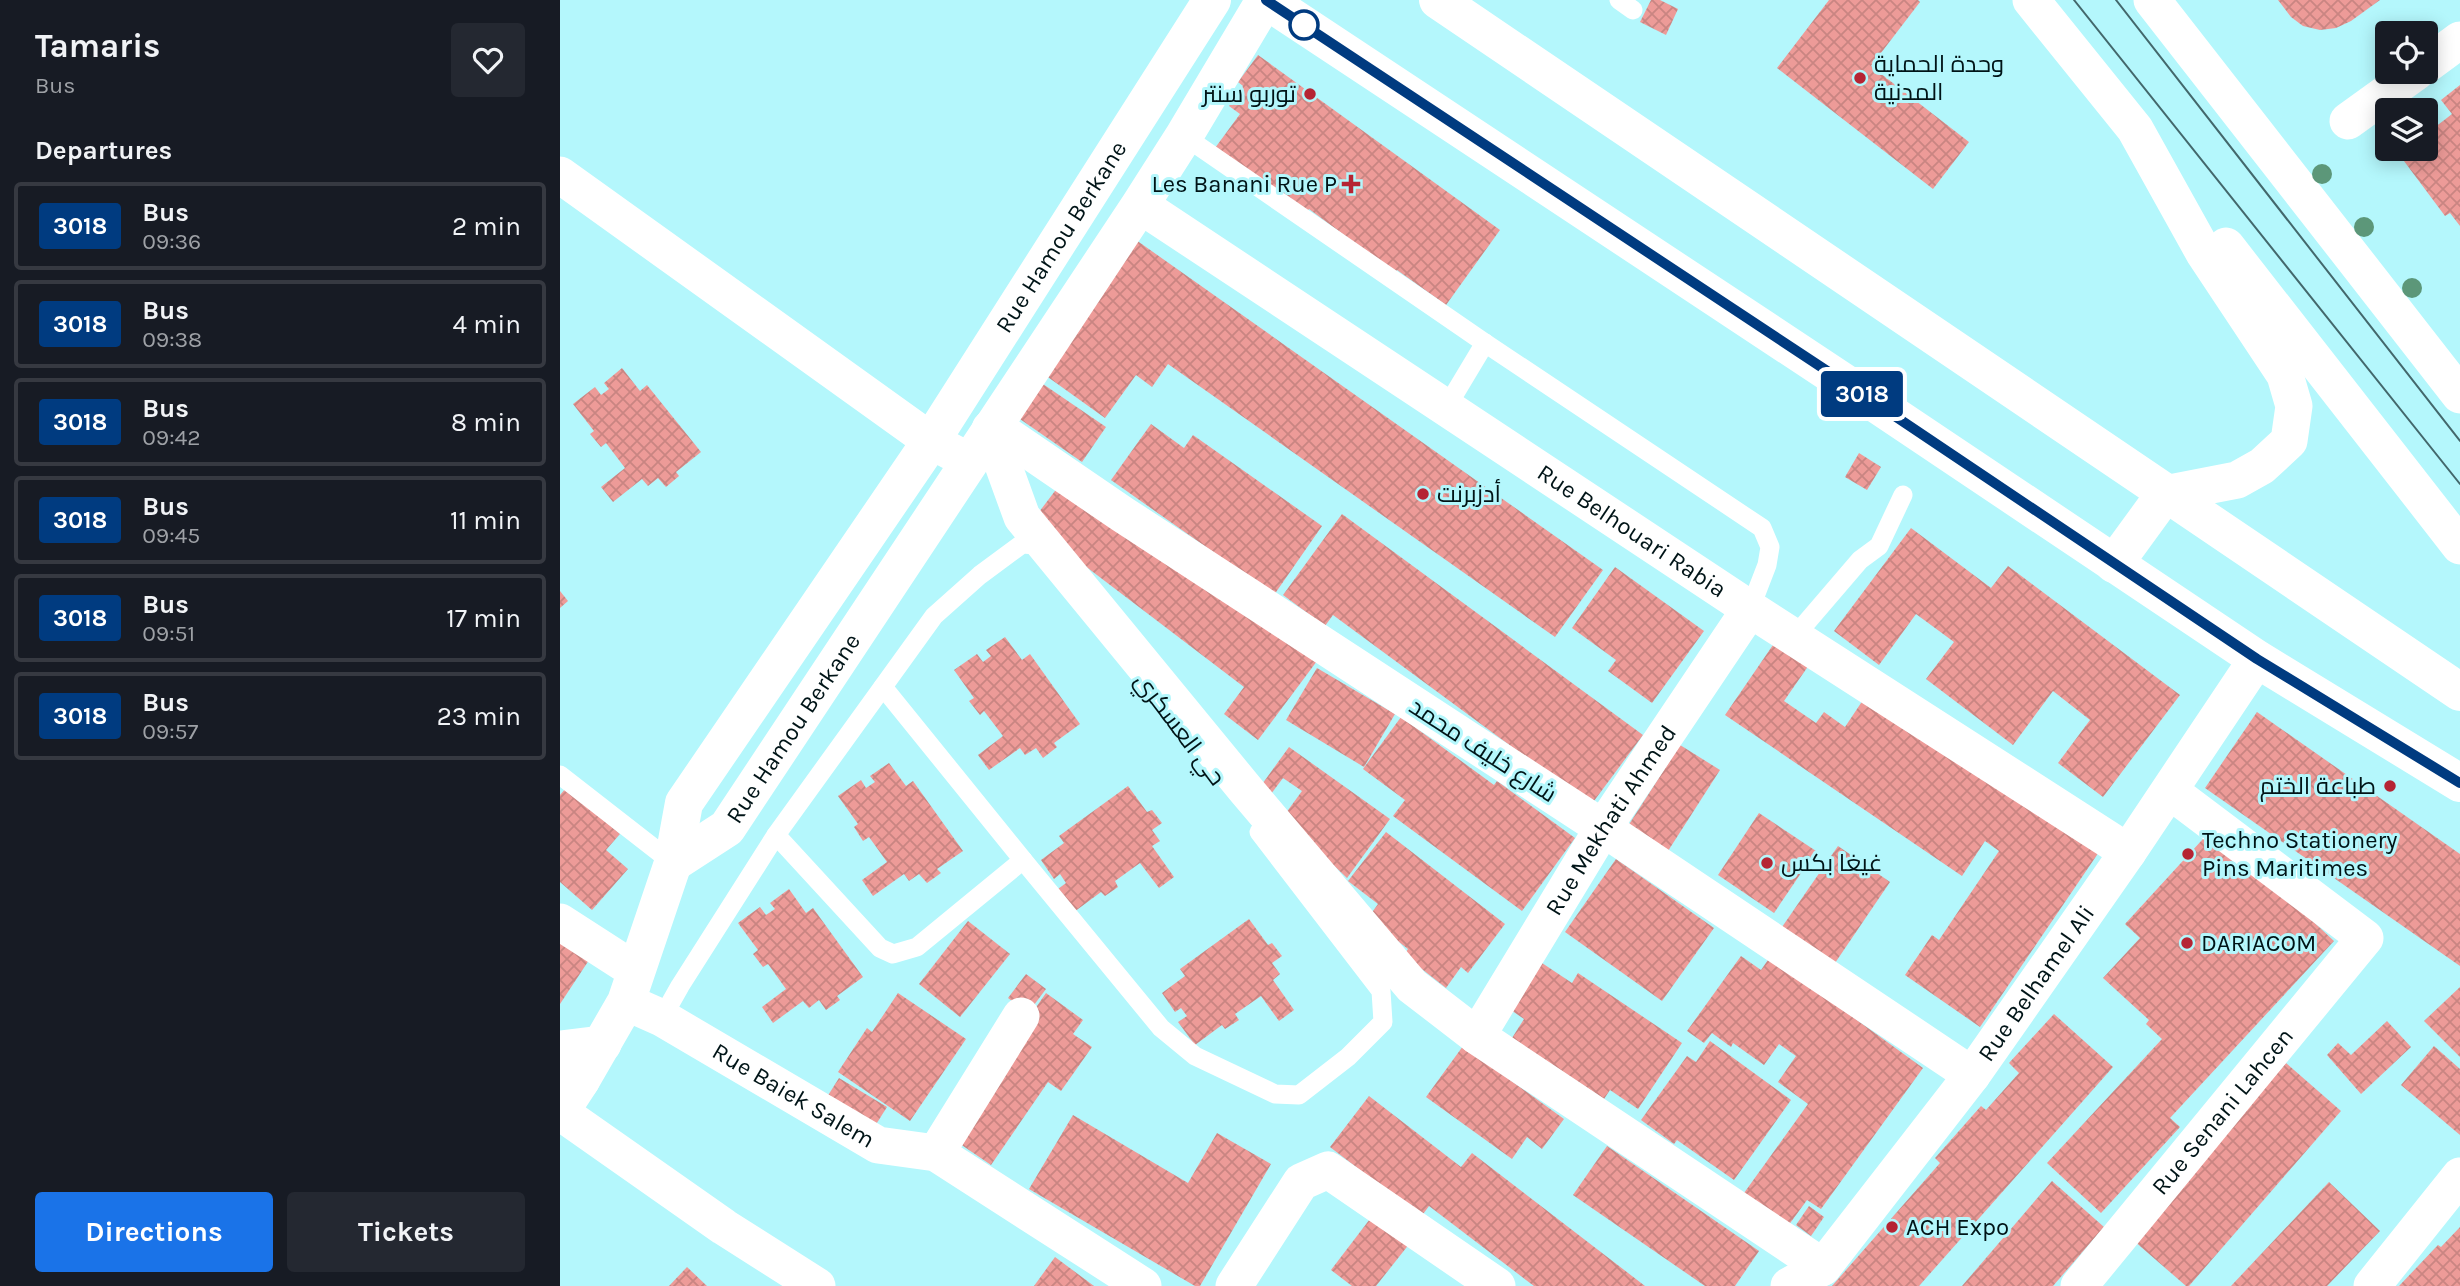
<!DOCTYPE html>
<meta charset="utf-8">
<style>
:root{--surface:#171b24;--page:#242831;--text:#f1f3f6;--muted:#9ea1a6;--line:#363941;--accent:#1a73e8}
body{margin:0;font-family:Karla,Cairo,sans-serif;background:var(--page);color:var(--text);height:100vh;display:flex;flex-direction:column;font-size:26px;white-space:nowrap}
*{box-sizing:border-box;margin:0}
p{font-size:23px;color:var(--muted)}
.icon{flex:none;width:38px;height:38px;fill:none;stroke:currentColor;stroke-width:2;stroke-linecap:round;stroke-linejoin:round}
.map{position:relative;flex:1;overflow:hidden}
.drawer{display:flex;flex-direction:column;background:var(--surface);width:560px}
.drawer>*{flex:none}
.badge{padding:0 14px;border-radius:5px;font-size:24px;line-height:46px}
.fabs{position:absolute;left:1815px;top:21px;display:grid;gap:14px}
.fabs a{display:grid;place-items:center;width:63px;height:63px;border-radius:7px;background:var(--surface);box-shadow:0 4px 18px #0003;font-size:35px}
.map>.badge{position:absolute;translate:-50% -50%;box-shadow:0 0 0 4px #fff}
h2{padding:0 35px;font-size:26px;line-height:63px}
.round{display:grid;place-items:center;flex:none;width:74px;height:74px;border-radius:7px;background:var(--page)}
.summary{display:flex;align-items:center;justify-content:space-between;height:119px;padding:0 35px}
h1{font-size:33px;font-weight:700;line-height:52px}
.action{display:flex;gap:14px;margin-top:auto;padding:14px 35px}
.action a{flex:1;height:80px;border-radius:7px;background:var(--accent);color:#fff;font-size:28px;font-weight:700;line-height:80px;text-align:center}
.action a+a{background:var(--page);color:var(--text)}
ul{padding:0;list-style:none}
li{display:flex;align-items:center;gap:21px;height:88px;margin:0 14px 10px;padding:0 21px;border:4px solid var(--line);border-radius:7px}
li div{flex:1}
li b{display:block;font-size:26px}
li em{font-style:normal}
li .badge{min-width:77px;font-weight:700;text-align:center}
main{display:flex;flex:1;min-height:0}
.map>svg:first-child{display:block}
.building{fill:url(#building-cross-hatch)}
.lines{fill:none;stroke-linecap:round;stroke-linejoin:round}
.service{stroke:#fff;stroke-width:19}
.minor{stroke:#fff;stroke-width:37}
.tertiary{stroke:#fff;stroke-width:38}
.primary{stroke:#fff;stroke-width:38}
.tram{stroke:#43686c;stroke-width:2}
.tree{fill:#5c9779}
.line-casing{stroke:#fff;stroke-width:16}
.line{stroke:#003b80;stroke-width:10}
.stop-dot{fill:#fff;stroke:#003b80;stroke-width:3.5}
.poi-dot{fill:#b52433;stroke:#b4f7fc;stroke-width:2.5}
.labels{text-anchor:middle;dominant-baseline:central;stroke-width:6;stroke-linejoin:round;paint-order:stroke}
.poi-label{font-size:24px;fill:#001417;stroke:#b4f7fc;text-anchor:start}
.street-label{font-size:24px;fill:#001417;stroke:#b4f7fc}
</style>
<main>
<section class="drawer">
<div class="summary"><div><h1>Tamaris</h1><p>Bus</p></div><a class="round"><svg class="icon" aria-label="heart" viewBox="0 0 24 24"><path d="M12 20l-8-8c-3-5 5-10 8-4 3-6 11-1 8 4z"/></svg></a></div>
<h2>Departures</h2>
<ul>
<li><span class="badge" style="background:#003b80;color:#fff">3018</span><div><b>Bus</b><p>09:36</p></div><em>2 min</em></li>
<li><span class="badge" style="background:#003b80;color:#fff">3018</span><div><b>Bus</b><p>09:38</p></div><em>4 min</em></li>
<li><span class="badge" style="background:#003b80;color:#fff">3018</span><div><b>Bus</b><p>09:42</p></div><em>8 min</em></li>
<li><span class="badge" style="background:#003b80;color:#fff">3018</span><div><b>Bus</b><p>09:45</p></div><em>11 min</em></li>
<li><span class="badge" style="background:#003b80;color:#fff">3018</span><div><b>Bus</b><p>09:51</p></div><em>17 min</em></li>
<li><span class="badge" style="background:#003b80;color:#fff">3018</span><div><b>Bus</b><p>09:57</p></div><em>23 min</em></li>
</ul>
<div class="action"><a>Directions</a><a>Tickets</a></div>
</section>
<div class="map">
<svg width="1900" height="1286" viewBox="0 0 1900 1286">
<defs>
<pattern id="building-cross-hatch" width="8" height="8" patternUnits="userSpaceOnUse" patternTransform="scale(1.75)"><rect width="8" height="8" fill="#ed9b98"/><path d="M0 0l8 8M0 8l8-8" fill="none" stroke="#c98582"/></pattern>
</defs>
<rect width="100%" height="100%" fill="#b4f7fc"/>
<!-- building -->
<g class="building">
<path d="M1091 0H1100L1118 9 1106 35 1080 22Z"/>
<path d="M1269 0H1358L1360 2 1311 66 1409 142 1373 189 1217 68Z"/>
<path d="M1718 0H1820L1791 21 1776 28 1760 30 1743 26 1731 17Z"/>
<path d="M698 55 940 230 886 305 837 270 835 273 749 209 745 214 655 148 680 114 669 106 683 86 678 82Z"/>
<path d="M1900 85V226L1890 213 1885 216 1838 153 1844 149H1866V116L1874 128 1892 114 1881 100Z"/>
<path d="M569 235 1043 570 995 637 608 364 592 387 576 375 545 418 478 370Z"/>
<path d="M62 368 80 391 87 385 141 452 116 472 119 476 106 487 98 478 88 486 82 479 53 502 41 487 65 468 46 443 41 447 30 434 34 431 13 404 35 387 41 395 49 389 44 383Z"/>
<path d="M480 382 546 427 522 462 457 417Z"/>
<path d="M591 424 624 448 633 435 762 526 714 595 551 480Z"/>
<path d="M1299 453 1321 467 1307 490 1285 477Z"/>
<path d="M504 479 757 661 698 740 664 714 684 687 470 524Z"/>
<path d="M782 514 1083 735 1031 805 773 615 765 626 723 595Z"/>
<path d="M1351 528 1431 588 1448 566 1620 695 1543 797 1498 763 1530 720 1493 691 1453 745 1366 679 1394 642 1356 614 1319 665 1274 631Z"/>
<path d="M1055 567 1144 631 1092 703 1048 671 1056 660 1012 628Z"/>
<path d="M0 591 8 601 0 608Z"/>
<path d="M445 637 462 660 470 654 520 724 494 743 497 747 483 758 476 748 465 755 460 748 429 770 418 755 443 736 424 711 420 715 409 701 414 698 394 670 417 654 423 662 431 656 426 650Z"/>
<path d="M1215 642 1249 665 1224 701 1256 723 1264 712 1285 727 1307 694 1539 852 1420 1027 1345 975 1372 935 1379 940 1439 851 1425 841 1402 876 1165 715Z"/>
<path d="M757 668 835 714 804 767 726 720Z"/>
<path d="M1697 712 1900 854V966L1645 788Z"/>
<path d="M841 717 934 785 937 781 1015 838 962 911 833 816 845 800 803 769Z"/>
<path d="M1120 745 1160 770 1108 851 1068 826Z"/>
<path d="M729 747 830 819 787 878 723 817 742 791 723 778 711 794 700 787Z"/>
<path d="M329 763 346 786 353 781 403 851 377 869 381 873 367 883 359 874 349 881 344 874 313 896 302 880 327 862 309 837 303 841 294 827 298 824 278 796 301 780 306 788 315 782 310 776Z"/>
<path d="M568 786 587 812 592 810 602 823 592 830 600 841 592 846 614 877 599 888 580 863 555 881 558 887 545 896 541 892 514 912 498 889 506 883 500 874 494 879 481 860 504 843 499 836Z"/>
<path d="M6 788 60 834 46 850 68 869 32 910 0 882V795Z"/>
<path d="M1199 813 1256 851 1214 913 1158 875Z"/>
<path d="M1653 828 1774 941 1610 1118 1620 1127 1541 1213 1487 1163 1602 1039 1586 1024 1589 1020 1543 978 1580 938 1565 924Z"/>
<path d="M826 832 945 924 908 973 901 967 886 988 844 955 848 949 808 918 818 904 788 881Z"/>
<path d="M1278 846 1330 882 1275 963 1222 927Z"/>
<path d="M1056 859 1154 928 1102 1001 1005 932Z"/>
<path d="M229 889 246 913 253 908 303 977 277 996 280 1000 266 1010 259 1000 249 1008 243 1001 213 1023 202 1007 226 989 208 964 203 967 193 954 198 950 178 923 200 907 206 915 215 909 210 903Z"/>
<path d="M689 919 708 945 712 943 722 956 712 963 720 974 713 980 734 1010 719 1021 701 996 675 1014 679 1020 665 1029 662 1025 635 1045 618 1022 627 1016 621 1008 615 1012 602 993 625 976 620 969Z"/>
<path d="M408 921 450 954 400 1017 359 984Z"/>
<path d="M0 931 35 951 0 1004Z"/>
<path d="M1181 956 1201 970 1210 957 1363 1068 1261 1209 1247 1200 1228 1226 1184 1193 1248 1104 1218 1082 1236 1056 1219 1044 1204 1065 1173 1043 1171 1047 1152 1033 1144 1043 1127 1031Z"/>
<path d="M979 961 1012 983 1018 973 1122 1043 1078 1109 1050 1090 1044 1099 952 1038 964 1019 948 1008Z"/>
<path d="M466 974 486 989 468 1013 448 998Z"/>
<path d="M1900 987V1057L1864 1021Z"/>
<path d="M338 993 406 1039 350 1121 278 1072 307 1028 312 1032Z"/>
<path d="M486 993 523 1020 513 1034 532 1047 501 1091 488 1082 431 1165 387 1135Z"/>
<path d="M1494 1014 1553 1067 1359 1286H1272L1380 1163 1375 1158 1421 1106 1426 1110 1459 1073 1449 1063Z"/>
<path d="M1827 1021 1851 1047 1801 1094 1767 1055 1778 1043 1791 1055Z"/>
<path d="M1150 1041 1231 1100 1174 1180 1117 1140 1114 1144 1081 1120 1127 1056 1136 1062Z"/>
<path d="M903 1046 1004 1119 982 1149 967 1137 952 1159 866 1097Z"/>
<path d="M1874 1046 1900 1069V1135L1841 1085Z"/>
<path d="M1726 1063 1781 1111 1629 1286H1626L1573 1240Z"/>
<path d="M279 1078 327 1107 315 1126 267 1097Z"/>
<path d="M809 1096 901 1167 912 1153 1085 1286H974L869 1206 861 1217 770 1147Z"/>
<path d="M513 1115 628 1183 657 1133 711 1164 640 1286H635L469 1189Z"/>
<path d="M1047 1146 1199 1251 1175 1286H1145L1013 1195Z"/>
<path d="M1492 1181 1544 1227 1493 1286H1402Z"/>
<path d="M1769 1182 1820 1231 1767 1286H1671Z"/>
<path d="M1249 1206 1264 1217 1251 1236 1236 1225Z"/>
<path d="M813 1215 850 1243 816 1286H792L771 1270Z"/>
<path d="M1900 1227V1286H1839L1878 1245 1881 1247Z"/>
<path d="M495 1257 534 1286H474Z"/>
<path d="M127 1267 147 1286H109Z"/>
</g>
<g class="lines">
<!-- service -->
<g class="service">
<path d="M1059 0 1073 10"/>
<path d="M624 136 925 343 1202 528 1210 547 1207 565 1190 609"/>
<path d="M886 408 925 343"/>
<path d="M1234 637 1300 560 1319 546 1343 495"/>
<path d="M0 775 113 863"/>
<path d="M216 835 320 948 333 954 357 947 463 860 323 687"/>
<path d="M463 860 601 1028 635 1056 715 1094 739 1095 788 1057 823 1022 821 991 699 832"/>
<path d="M102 1018 120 986 216 835 374 616 420 575 462 544 477 545 482 550"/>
</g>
<!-- minor -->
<g class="minor">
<path d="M1471 0 1575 129 1644 253 1725 375 1734 406 1729 441 1702 466 1677 480 1605 494"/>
<path d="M1592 0 1900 395"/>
<path d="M1866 65 1900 40"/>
<path d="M1788 121 1856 72"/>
<path d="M0 175 371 441 409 461"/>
<path id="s1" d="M580 205 1190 609 1568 852"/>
<path d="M1666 246 1900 546"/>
<path d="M433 426 562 514 1043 828 1412 1075"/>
<path d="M430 429 462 517 686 790 852 986 917 1036 1263 1267"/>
<path d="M0 922 76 971"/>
<path id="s2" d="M66 1002 102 1018 318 1145 376 1153 583 1286"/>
<path id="s3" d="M917 1036 1043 828 1190 609"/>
<path d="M0 1049 43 1044"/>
<path d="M0 1112 164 1227 257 1286"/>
<path d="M376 1153 461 1016"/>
<path d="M674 1286 741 1182 768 1170 937 1286"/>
<path id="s4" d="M1229 1286 1263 1267 1412 1075 1568 852 1697 659"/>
<path id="s5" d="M1519 1286 1805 938 1610 791"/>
<path d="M1812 1286 1900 1176"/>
</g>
<!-- tertiary -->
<g class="tertiary">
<path id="s6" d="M113 863 167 828 580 205 624 136 705 0"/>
<path id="s7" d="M0 1080H21L66 1002 113 863 124 803 371 441 652 0"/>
<path d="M0 1112 21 1080"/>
</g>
<!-- primary -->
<g class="primary">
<path d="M706 0 1318 405 1697 659 1900 783"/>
<path d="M878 0 1900 692"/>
<path d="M1554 564 1605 494"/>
</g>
<!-- tram -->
<g class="tram">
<path d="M1514 0 1900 484"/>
<path d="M1556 0 1900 441"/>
</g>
</g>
<!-- trees -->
<g class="tree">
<circle cx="1762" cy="174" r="10"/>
<circle cx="1804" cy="227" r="10"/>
<circle cx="1852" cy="288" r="10"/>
</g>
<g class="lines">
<!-- line casing -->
<g class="line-casing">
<path id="line" d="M706 0 1296 390 1697 659 1900 783"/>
</g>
<!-- line -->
<use href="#line" class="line"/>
</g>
<!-- markers -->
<circle class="stop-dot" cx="744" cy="25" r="14"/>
<g class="poi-dot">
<circle cx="1300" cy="78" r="7"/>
<circle cx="750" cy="94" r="7"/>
<path d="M787.5 173.5h7v7h7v7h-7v7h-7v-7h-7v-7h7z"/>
<circle cx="863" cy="494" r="7"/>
<circle cx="1830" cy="786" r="7"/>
<circle cx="1628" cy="854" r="7"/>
<circle cx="1207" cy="863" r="7"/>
<circle cx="1627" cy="943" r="7"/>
<circle cx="1332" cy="1227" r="7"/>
</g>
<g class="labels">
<!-- poi labels -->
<g class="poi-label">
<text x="1314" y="64">وحدة الحماية<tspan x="1314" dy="28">المدنية</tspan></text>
<text x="736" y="94" text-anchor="end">توربو سنتر</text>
<text x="777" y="184" text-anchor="end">Les Banani Rue P</text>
<text x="877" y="494">أدزبرنت</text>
<text x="1816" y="786" text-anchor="end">طباعة الختم</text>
<text x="1642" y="840">Techno Stationery<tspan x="1642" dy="28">Pins Maritimes</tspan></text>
<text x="1221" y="863">غيغا بكس</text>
<text x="1641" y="943">DARIACOM</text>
<text x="1346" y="1227">ACH Expo</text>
</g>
<!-- street labels -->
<g class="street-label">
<text stroke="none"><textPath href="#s7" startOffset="999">Rue Hamou Berkane</textPath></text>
<text stroke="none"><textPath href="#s1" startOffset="590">Rue Belhouari Rabia</textPath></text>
<text stroke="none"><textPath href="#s6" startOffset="184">Rue Hamou Berkane</textPath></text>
<text transform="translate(620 729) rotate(53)">حي العسكري</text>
<text transform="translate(923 750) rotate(33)">شارع خليف محمد</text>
<text stroke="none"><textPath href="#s3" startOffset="254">Rue Mekhati Ahmed</textPath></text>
<text stroke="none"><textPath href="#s4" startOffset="394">Rue Belhamel Ali</textPath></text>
<text stroke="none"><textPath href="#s2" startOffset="192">Rue Baiek Salem</textPath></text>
<text stroke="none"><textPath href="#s5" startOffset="226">Rue Senani Lahcen</textPath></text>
</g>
</g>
</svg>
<div class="fabs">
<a><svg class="icon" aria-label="locate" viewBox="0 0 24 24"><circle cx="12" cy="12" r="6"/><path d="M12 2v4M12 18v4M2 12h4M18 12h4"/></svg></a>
<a><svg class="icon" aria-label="layers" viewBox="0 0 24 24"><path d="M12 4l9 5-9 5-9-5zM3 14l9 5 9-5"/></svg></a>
</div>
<b class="badge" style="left:1302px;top:394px;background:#003b80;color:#fff">3018</b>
</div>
</main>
